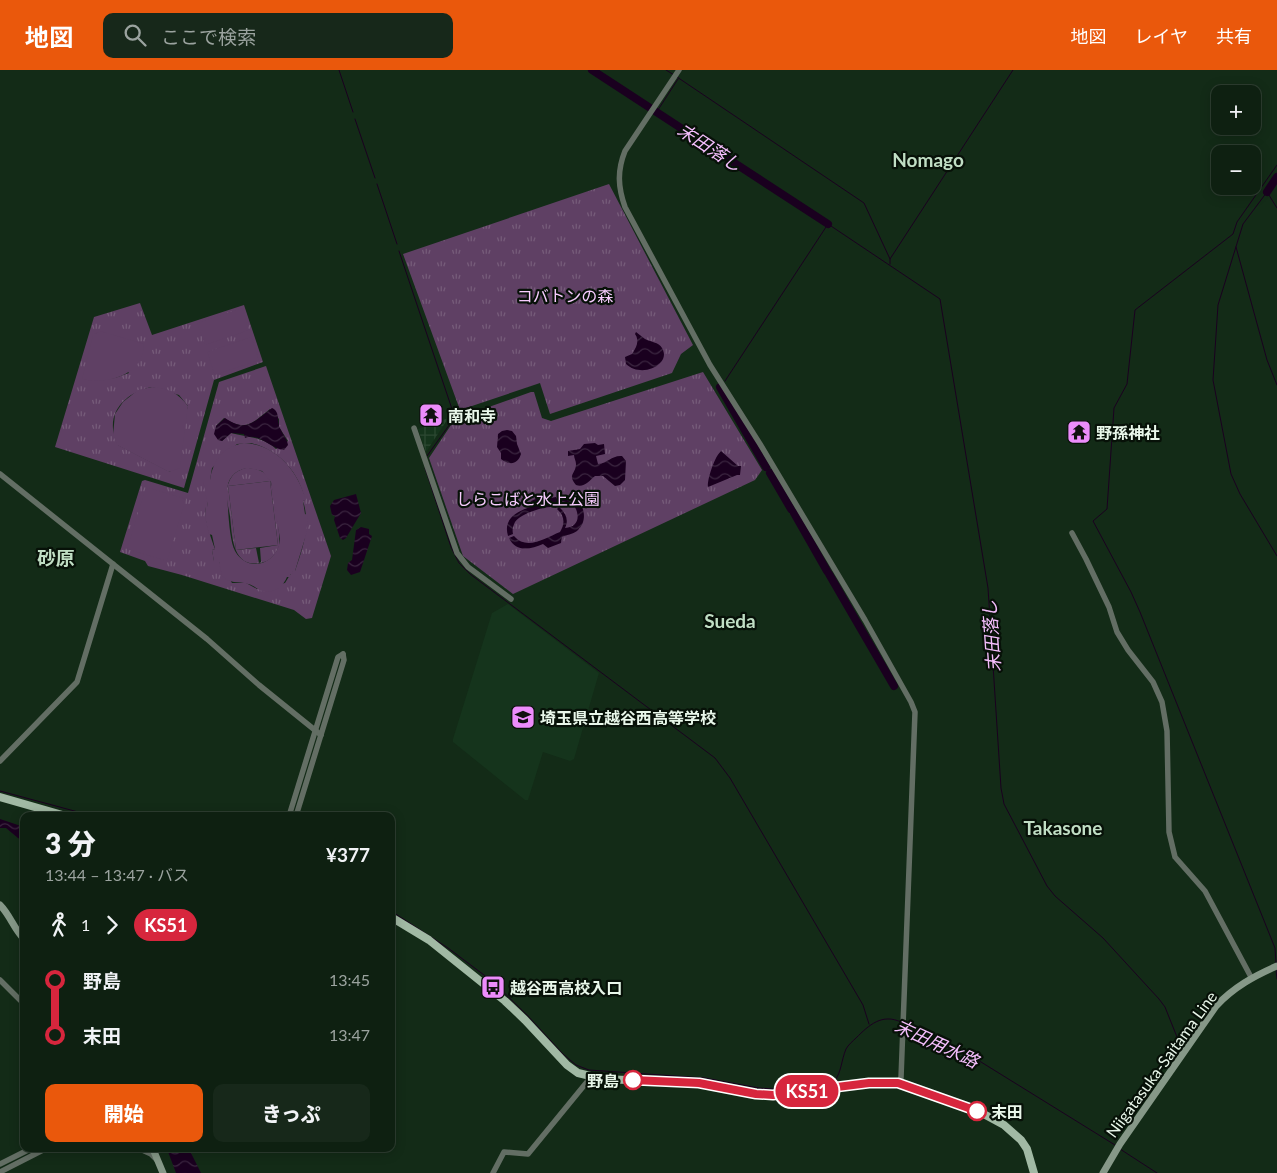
<!DOCTYPE html>
<html lang="ja">
<meta charset="utf-8">
<style>
:root{--surface:#0e2011;--page:#17281a;--text:#f1f3f6;--muted:#9ba39f;--line:#2e3e31;--accent:#ea580c}
body{margin:0;font-family:Lato,"Noto Sans JP",sans-serif;background:var(--page);color:var(--text);height:100vh;display:flex;flex-direction:column;font-size:19px;white-space:nowrap}
*{box-sizing:border-box;margin:0}
p{font-size:16px;color:var(--muted)}
.icon{flex:none;width:28px;height:28px;fill:none;stroke:currentColor;stroke-width:2;stroke-linecap:round;stroke-linejoin:round}
.map{position:relative;flex:1;overflow:hidden}
.panel{position:absolute;left:20px;top:742px;width:375px;height:340px;display:flex;flex-direction:column;background:var(--surface);border-radius:10px;box-shadow:0 2px 12px #0003,0 0 0 1px var(--line)}
.panel>*{flex:none}
.badge{padding:0 10px;border-radius:16px;font-size:18px;line-height:32px}
.controls{position:absolute;left:1211px;top:15px;display:grid;gap:10px}
.controls a{display:grid;place-items:center;width:50px;height:50px;border-radius:10px;background:var(--surface);box-shadow:0 2px 12px #0003,0 0 0 1px var(--line);font-size:25px}
.map>.badge{position:absolute;translate:-50% -50%;box-shadow:0 0 0 2px #fff}
.legs{display:flex;align-items:center;gap:8px;height:55px;padding:0 25px;font-size:16px}
.legs p{margin-inline-start:auto}
.headline{display:flex;align-items:center;justify-content:space-between;height:85px;padding:0 25px}
h1{font-size:28px;font-weight:800;line-height:38px}
.action{display:flex;gap:10px;margin-top:auto;padding:10px 25px}
.action a{flex:1;height:58px;border-radius:10px;background:var(--accent);color:#fff;font-size:20px;font-weight:800;line-height:58px;text-align:center}
.action a+a{background:var(--page);color:var(--text)}
ul{padding:0 25px;list-style:none}
li{display:flex;align-items:center;gap:18px;height:55px;font-size:19px}
li i{display:grid;place-items:center;width:8px;height:100%;margin:0 6px;background:currentColor}
li i::after{content:'';width:12px;height:12px;margin:-6px;border:4px solid;border-radius:50%;background:var(--surface)}
li p{margin-inline-start:auto}
li:first-child i{background:linear-gradient(#0000 50%,currentColor 0)}
li:last-child i{background:linear-gradient(currentColor 50%,#0000 0)}
header{display:flex;align-items:center;gap:30px;box-sizing:border-box;height:70px;padding:0 25px;background:var(--accent);color:#fff}
header strong{font-size:24px}
nav{display:flex;gap:28px;margin-inline-start:auto;font-size:18px}
.search{width:350px;height:45px;background:var(--page);display:flex;align-items:center;gap:12px;box-sizing:border-box;padding:0 18px;border-radius:10px;color:var(--muted);font-size:19px}
.map>svg:first-child{display:block}
.built{fill:#15341c}
.industrial{fill:url(#industrial-grid)}
.grass{fill:url(#grass-tufts);fill-rule:evenodd}
.pitch{fill:#5f4064;fill-rule:evenodd}
.water{fill:url(#water-waves)}
.lines{fill:none;stroke-linecap:round;stroke-linejoin:round}
.stream{stroke:#1a001f;stroke-width:1}
.river{stroke:#1a001f;stroke-width:8}
.tertiary{stroke:#636e64;stroke-width:5.5}
.secondary{stroke:#869888;stroke-width:7}
.primary{stroke:#a1b9a4;stroke-width:8}
.line-1-casing{stroke:#fff;stroke-width:11}
.line-1{stroke:#d7263d;stroke-width:8}
.stop-1-dot{fill:#fff;stroke:#d7263d;stroke-width:2.5}
.labels{text-anchor:middle;dominant-baseline:central;stroke-width:4.5;stroke-linejoin:round;paint-order:stroke}
.park-label{font-size:16px;fill:#f8ccff;stroke:#071108}
.poi-label{font-size:16px;font-weight:bold;fill:#e9f7ea;stroke:#071108;text-anchor:start}
.street-label{font-size:16px;fill:#e9f7ea;stroke:#071108}
.stop-label{font-size:16px;font-weight:bold;fill:#e9f7ea;stroke:#071108;text-anchor:end}
.water-label{font-size:18px;font-style:italic;fill:#f4befc;stroke:#071108}
.quarter-label{font-size:19px;font-weight:bold;fill:#c0dec4;stroke:#071108}
</style>
<header>
<strong>地図</strong>
<div class="search"><svg class="icon" aria-label="search" viewBox="0 0 24 24"><circle cx="10" cy="10" r="6"/><path d="M15 15l6 6"/></svg>ここで検索</div>
<nav><a>地図</a><a>レイヤ</a><a>共有</a></nav>
</header>
<div class="map">
<svg width="1277" height="1103" viewBox="0 0 1277 1103">
<defs>
<pattern id="industrial-grid" width="8" height="8" patternUnits="userSpaceOnUse" patternTransform="scale(1.25)"><rect width="8" height="8" fill="#15341c"/><path d="M0 4h8M4 0v8" fill="none" stroke="#2c4832"/></pattern>
<pattern id="grass-tufts" width="24" height="20" patternUnits="userSpaceOnUse" patternTransform="scale(1.25)"><rect width="24" height="20" fill="#5f4064"/><path d="M3 7l-1-3M5 7V3M7 7l1-3M15 17l-1-3M17 17v-4M19 17l1-3" fill="none" stroke="#765c7a"/></pattern>
<pattern id="water-waves" width="16" height="10" patternUnits="userSpaceOnUse" patternTransform="scale(1.25)"><rect width="16" height="10" fill="#1a001f"/><path d="M0 5q4-4 8 0t8 0" fill="none" stroke="#3b2640"/></pattern>
</defs>
<rect width="100%" height="100%" fill="#132b17"/>
<!-- built -->
<path class="built" d="M508 534 599 603 574 689 570 691 543 682 528 730H525L453 672V669L492 543Z"/>
<!-- industrial -->
<path class="industrial" d="M446 349 447 350 426 382 418 359Z"/>
<!-- grass -->
<g class="grass">
<path d="M609 114 693 275 681 284 672 303 550 344 540 313 460 340 403 184Z"/>
<path d="M140 233 152 265 244 235 263 292 214 310 184 418 55 377 94 247ZM98 263 129 303 115 308 87 310 96 264ZM152 317 179 325 188 336 170 402 118 375C116 370 113 364 113 359 111 336 131 321 152 317Z"/>
<path d="M266 296 331 486 312 548 306 549 294 540 182 505 148 496 145 491 120 482 142 411 145 410 188 423 219 312ZM270 339 279 349V357L288 371 276 379C263 367 247 367 231 363L222 371 216 356 224 348C246 362 251 354 270 339ZM251 373C279 380 299 402 305 430L303 431C311 455 303 478 295 501L293 500 285 513 257 519 246 513H232L219 492 214 491 212 480 215 479C211 468 204 449 206 437H208L207 428 212 398 237 374Z"/>
<path d="M703 302 762 400 755 410 513 524 463 486 429 388 455 349 531 322H534L542 348 551 351Z"/>
<path d="M246 398C255 398 264 400 269 408 274 415 281 467 279 476 276 485 269 492 260 493 232 498 232 465 230 446 228 435 224 422 229 412 232 404 238 400 246 398ZM270 411 278 475 260 478 261 492 259 493 256 478 236 480 228 416Z"/>
</g>
<!-- pitch -->
<g class="pitch">
<path d="M242 238 249 260 205 275 197 253Z"/>
<path d="M100 261 144 274C144 305 107 315 82 309L93 265Z"/>
<path d="M251 267 259 290 215 305 207 282Z"/>
<path d="M152 317C168 318 178 323 188 336L180 398 169 402 117 375 113 365 115 344 123 332 138 320Z"/>
<path d="M244 373C276 374 298 401 306 430L303 431 305 444 308 445 306 465 295 501H293L292 504H290V507H287C283 517 274 524 262 521 257 519 253 515 248 514 237 511 230 514 222 506L219 492H214L212 480 215 479 212 465 209 464C207 456 204 446 206 437H208L203 410H210C213 390 224 376 244 373ZM248 398 262 401 271 412 280 469C278 494 248 504 235 481 229 470 228 437 227 422 227 409 234 400 248 398Z"/>
<path d="M270 411 278 475 236 480 228 416Z"/>
<path d="M146 417 186 429 167 491 127 479Z"/>
</g>
<!-- water -->
<g class="water">
<path d="M636 262C639 264 642 267 645 269 650 272 659 272 662 278 672 294 642 309 626 294L625 287 632 284C636 278 640 271 635 264Z"/>
<path d="M272 338C281 342 276 352 281 360 283 365 287 369 288 375L284 380C271 379 259 362 245 368L244 364 231 363 222 371 218 370 214 364 216 356 225 348C247 363 253 352 272 338Z"/>
<path d="M507 360 512 361 516 366 517 374 521 384C518 394 510 396 501 389V383L497 377 498 364 502 361Z"/>
<path d="M595 373 598 375 604 374 605 384 596 386 598 394C608 393 612 385 622 386L626 391 625 410 620 415 615 416 603 406H595C589 411 584 418 576 415 567 404 576 404 576 394 576 391 574 388 574 385L568 386V381L580 379 584 374Z"/>
<path d="M721 381 738 396H741L740 405H737L708 417C707 409 715 386 721 381Z"/>
<path d="M356 424 361 443 346 468 343 470 340 468 334 450 335 446 332 445 330 436 334 430Z"/>
<path d="M545 425 550 428 556 427 558 431 556 438C548 434 520 444 515 452 513 456 512 460 513 464L508 466C503 449 516 442 530 437L531 431Z"/>
<path d="M559 425 573 426C584 433 589 451 577 461 573 464 566 465 562 467L561 473 548 478 543 474C531 479 516 483 509 468L514 466C527 481 545 468 560 462 565 454 565 446 557 439L559 437C566 443 569 450 565 458 581 457 580 442 572 433L560 431Z"/>
<path d="M361 457 369 459V464L372 466 360 502 351 505 347 500 348 493 352 490 356 460Z"/>
<path d="M0 749 24 757V773L6 758H0Z"/>
<path d="M167 1079H189L201 1103H176Z"/>
</g>
<g class="lines">
<!-- stream -->
<g class="stream">
<path d="M339 0 353 42"/>
<path d="M666 0 674 5"/>
<path d="M677 7 864 133 890 189"/>
<path d="M656 43 678 9"/>
<path d="M355 49 375 108"/>
<path d="M377 114 397 174"/>
<path d="M1277 138 1267 122 1243 154 1218 235 1213 310 1231 404 1240 424 1277 486"/>
<path d="M1236 177 1267 290 1277 315"/>
<path d="M399 181 453 342"/>
<path d="M890 194V189L1013 0"/>
<path d="M725 311 828 154 940 229 988 518 1001 718 1004 734 1047 816 1055 826 1103 868 1159 929 1165 937 1177 967 1178 980"/>
<path d="M427 386 455 347"/>
<path d="M425 398 451 477 459 493 470 504 715 688 730 708 863 935 869 954"/>
<path d="M0 721 93 746"/>
<path d="M391 841 448 878 492 911 528 946 563 984 576 995 589 1000 705 1008 759 1018 775 1019 834 1012C842 1001 841 991 846 979 848 975 853 971 856 968 869 955 882 943 901 952"/>
<path d="M1276 893 1275 878 1140 542 1131 522 1093 451 1107 439 1114 338 1127 314 1135 240 1233 164 1237 152 1277 95"/>
<path d="M1276 900 1277 909"/>
<path d="M906 955 981 992 1115 1075"/>
<path d="M1120 1079 1157 1103"/>
</g>
<!-- river -->
<g class="river">
<path d="M592 0 828 154"/>
<path d="M1267 122 1277 107"/>
<path d="M720 317 766 397"/>
<path d="M770 403 791 439"/>
<path d="M794 443 827 501"/>
<path d="M829 504 894 616"/>
</g>
<!-- tertiary -->
<g class="tertiary">
<path d="M679 0 625 81C617 101 618 117 625 137L710 295 760 374 865 550 911 632 915 642 901 1008 898 1013"/>
<path d="M414 358 457 483 468 497 511 529"/>
<path d="M0 404 207 569 259 615 321 665"/>
<path d="M1072 463 1086 489 1109 537 1117 562 1128 580 1153 612 1162 632 1167 661 1169 762 1175 787 1205 821 1251 907"/>
<path d="M0 691 77 612 113 494"/>
<path d="M289 746 338 587 343 584"/>
<path d="M296 746 344 590 343 584"/>
<path d="M0 910 24 934"/>
<path d="M140 1079 151 1084 157 1090"/>
<path d="M0 1094 30 1079"/>
<path d="M0 1102 45 1079"/>
<path d="M493 1103 504 1082 528 1084 591 1007"/>
</g>
<!-- secondary -->
<g class="secondary">
<path d="M0 835C10 845 14 859 24 869"/>
<path d="M153 1079 163 1103"/>
<path d="M1103 1103 1120 1074 1216 936C1234 917 1254 906 1277 896"/>
</g>
<!-- primary -->
<g class="primary">
<path d="M0 727 66 746"/>
<path d="M391 847 429 870 505 931 525 950 567 995 578 1003 603 1009 699 1013 764 1025 782 1024 869 1013H898L980 1042 1004 1055 1021 1070 1027 1079 1034 1103"/>
</g>
</g>
<g class="lines">
<!-- line-1 casing -->
<g class="line-1-casing">
<path id="line-1" d="M633 1010 699 1013 756 1024 773 1025 869 1013H898L977 1041"/>
</g>
<!-- line-1 -->
<use href="#line-1" class="line-1"/>
</g>
<!-- icons -->
<defs>
<g id="temple-square" transform="scale(1.25)"><rect x="-9" y="-9" width="18" height="18" rx="4" fill="#ec8cfb" stroke="#071108"/><path d="M0-6L5-2H3V0L6.5 2.5H4V6H1.5V3h-3V6H-4V2.5H-6.5L-3 0V-2H-5Z" fill="#111"/></g>
<g id="school-square" transform="scale(1.25)"><rect x="-9" y="-9" width="18" height="18" rx="4" fill="#ec8cfb" stroke="#071108"/><path d="M0-5L7-2L0 1L-7-2ZM-4 1L0 2.5L4 1V4Q0 6-4 4Z" fill="#111"/></g>
<g id="bus-square" transform="scale(1.25)"><rect x="-9" y="-9" width="18" height="18" rx="4" fill="#ec8cfb" stroke="#071108"/><path d="M-5-6H5V4H4V6H2V4H-2V6H-4V4H-5ZM-3.5-4V0h7V-4ZM-3.5 1.2v1.5H-2V1.2ZM2 1.2v1.5H3.5V1.2Z" fill="#111"/></g>
</defs>
<g fill-rule="evenodd">
<use href="#temple-square" x="431" y="345"/>
<use href="#temple-square" x="1079" y="362"/>
<use href="#school-square" x="523" y="647"/>
<use href="#bus-square" x="493" y="917"/>
</g>
<!-- markers -->
<g class="stop-1-dot">
<circle cx="633" cy="1010" r="9"/>
<circle cx="977" cy="1041" r="9"/>
</g>
<g class="labels">
<!-- park labels -->
<g class="park-label">
<text x="565" y="225">コバトンの森</text>
<text x="528" y="428">しらこばと水上公園</text>
</g>
<!-- poi labels -->
<g class="poi-label">
<text x="448" y="345">南和寺</text>
<text x="1096" y="362">野孫神社</text>
<text x="540" y="647">埼玉県立越谷西高等学校</text>
<text x="510" y="917">越谷西高校入口</text>
</g>
<!-- street labels -->
<g class="street-label">
<text transform="translate(1161 994) rotate(-54)">Niigatasuka-Saitama Line</text>
</g>
<!-- stop labels -->
<g class="stop-label">
<text x="619" y="1010">野島</text>
<text x="991" y="1041" text-anchor="start">末田</text>
</g>
<!-- water labels -->
<g class="water-label">
<text transform="translate(710 77) rotate(33)">末田落し</text>
<text transform="translate(991 566) rotate(-94)">末田落し</text>
<text transform="translate(937 973) rotate(25)">末田用水路</text>
</g>
<!-- quarter labels -->
<g class="quarter-label">
<text x="928" y="89">Nomago</text>
<text x="56" y="487">砂原</text>
<text x="730" y="550">Sueda</text>
<text x="1063" y="757">Takasone</text>
</g>
</g>
</svg>
<div class="controls">
<a>+</a>
<a>−</a>
</div>
<b class="badge" style="left:807px;top:1021px;background:#d7263d;color:#fff">KS51</b>
<section class="panel">
<div class="headline"><div><h1>3 分</h1><p>13:44 – 13:47 · バス</p></div><b>¥377</b></div>
<div class="legs"><svg class="icon" aria-label="walk" viewBox="0 0 24 24"><circle cx="13" cy="4" r="2"/><path d="M13 8l-2 6 4 7M11 14l-3 7M7 12l3-4h3l4 4"/></svg>1<svg class="icon" aria-label="forward" viewBox="0 0 24 24"><path d="M9 5l7 7-7 7"/></svg><b class="badge" style="background:#d7263d;color:#fff">KS51</b></div>
<ul>
<li><i style="color:#d7263d"></i><b>野島</b><p>13:45</p></li>
<li><i style="color:#d7263d"></i><b>末田</b><p>13:47</p></li>
</ul>
<div class="action"><a>開始</a><a>きっぷ</a></div>
</section>
</div>
